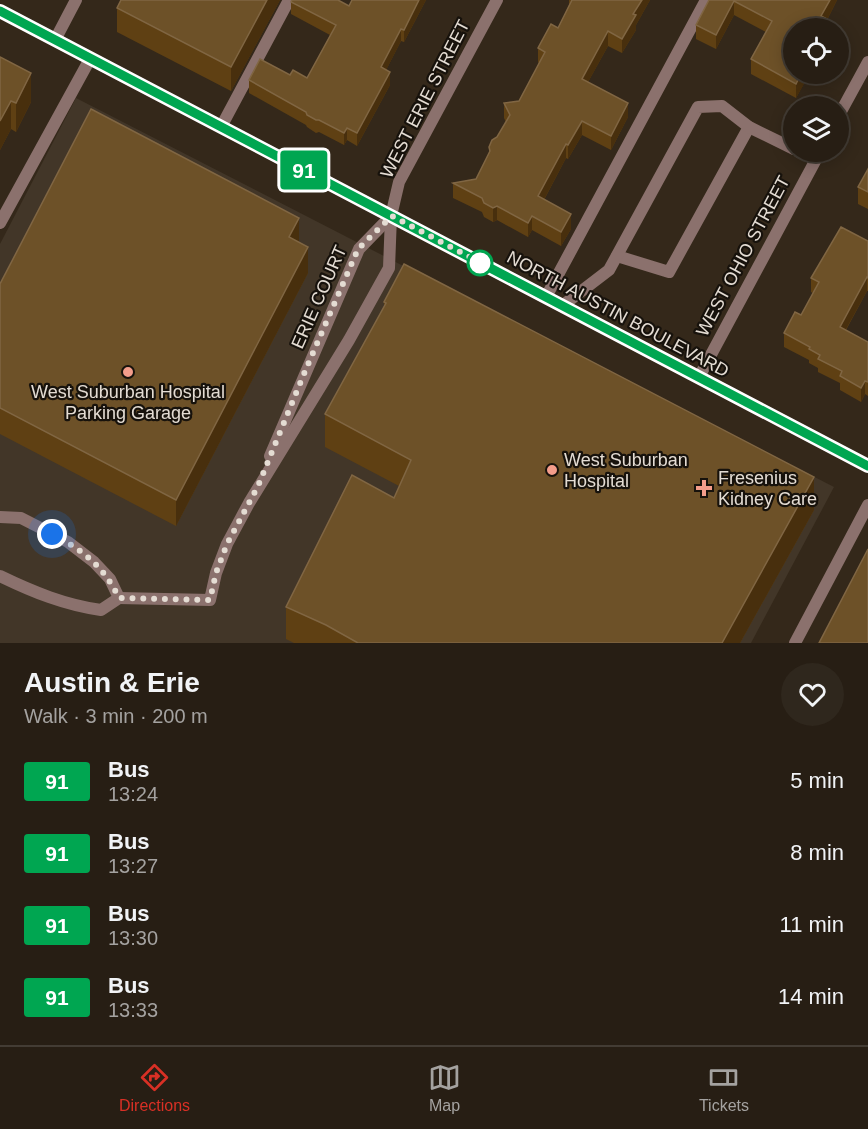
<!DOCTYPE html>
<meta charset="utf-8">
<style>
:root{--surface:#271e14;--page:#2f271d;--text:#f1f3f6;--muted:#a4a2a0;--line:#433c34;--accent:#d93025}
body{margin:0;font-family:Arial,sans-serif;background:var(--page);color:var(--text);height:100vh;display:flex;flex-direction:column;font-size:22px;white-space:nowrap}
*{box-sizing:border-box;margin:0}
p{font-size:20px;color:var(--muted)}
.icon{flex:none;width:33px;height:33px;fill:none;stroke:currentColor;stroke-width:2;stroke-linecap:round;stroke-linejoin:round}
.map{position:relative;height:643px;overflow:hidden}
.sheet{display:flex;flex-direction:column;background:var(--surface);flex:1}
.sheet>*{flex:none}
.badge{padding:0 12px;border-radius:4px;font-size:21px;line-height:39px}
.fabs{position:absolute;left:783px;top:18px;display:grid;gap:12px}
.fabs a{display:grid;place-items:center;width:66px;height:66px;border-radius:50%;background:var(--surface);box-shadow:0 3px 15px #0003,0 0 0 2px var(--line);font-size:30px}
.you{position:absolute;width:30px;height:30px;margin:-15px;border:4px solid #fff;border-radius:50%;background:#1a73e8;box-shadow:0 0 0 9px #1a73e833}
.map>.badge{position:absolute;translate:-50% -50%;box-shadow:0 0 0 3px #fff}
.round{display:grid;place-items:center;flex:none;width:63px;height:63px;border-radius:32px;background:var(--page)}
.overview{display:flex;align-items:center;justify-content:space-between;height:102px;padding:0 24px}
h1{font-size:28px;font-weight:600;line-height:45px}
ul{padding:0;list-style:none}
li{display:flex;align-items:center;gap:18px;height:72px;padding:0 24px}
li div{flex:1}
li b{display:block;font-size:22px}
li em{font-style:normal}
li .badge{min-width:66px;font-weight:700;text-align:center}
.menu{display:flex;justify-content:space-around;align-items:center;height:84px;border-top:2px solid var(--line);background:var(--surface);font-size:16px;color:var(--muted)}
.menu a{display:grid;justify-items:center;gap:3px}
.menu .current{color:var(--accent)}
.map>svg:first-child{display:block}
.medical{fill:#423628}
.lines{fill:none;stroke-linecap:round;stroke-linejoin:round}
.service{stroke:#8b716d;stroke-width:12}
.minor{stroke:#8b716d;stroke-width:12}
.tertiary{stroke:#8b716d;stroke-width:12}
.wall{fill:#5f4013}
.shaded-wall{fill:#482f0d}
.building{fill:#6d5128;stroke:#806643;stroke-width:1.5}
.line-casing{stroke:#fff;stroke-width:14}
.line{stroke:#00a651;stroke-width:9}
.walk{stroke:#e4dcd3;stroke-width:6;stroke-dasharray:0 10.8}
.stop-dot{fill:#fff;stroke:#00a651;stroke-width:3}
.poi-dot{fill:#f49d8b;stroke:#17120c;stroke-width:2}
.labels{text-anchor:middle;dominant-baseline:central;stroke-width:4.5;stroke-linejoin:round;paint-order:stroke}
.street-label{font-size:18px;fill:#e4dcd3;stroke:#17120c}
.poi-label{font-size:18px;fill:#e4dcd3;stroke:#17120c;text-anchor:start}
</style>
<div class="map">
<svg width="868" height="643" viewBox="0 0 868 643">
<rect width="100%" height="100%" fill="#34281a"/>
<!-- medical -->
<path class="medical" d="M76 98 834 487 751 643H0V244Z"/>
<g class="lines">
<!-- service -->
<g class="service">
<path d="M221 127 289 0"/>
<path d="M799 152 815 159"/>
<path d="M0 223 90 59"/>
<path d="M617 256 669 272 749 127"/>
<path d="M546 297 706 0"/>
<path d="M562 306 609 270 698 107 722 106 749 127 794 149"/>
</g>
<!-- minor -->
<g class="minor">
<path d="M55 40 76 0"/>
<path d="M838 117 868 62"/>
<path d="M699 377 820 152"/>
<path d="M270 456 359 249 391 216"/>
<path d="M0 517 21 518 68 542 94 562 110 579 119 598 101 610C65 605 33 592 0 576"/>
<path d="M119 598 210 600 216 573 227 544 249 503 349 340 389 268 391 216 399 182 497 0"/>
<path d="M795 643 868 505"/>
</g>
<!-- tertiary -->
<path class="tertiary" d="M0 11 868 466"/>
</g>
<!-- wall -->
<g class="wall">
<path d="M121 0H280L231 91 117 32V8Z"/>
<path d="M352 0H426L404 42 401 41 386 70 390 85 357 146 347 140 344 145 319 132 316 133 307 127 306 125 249 93V80L290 75 307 78 330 35 291 14V2L349 6Z"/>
<path d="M569 0H650L636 25V30L622 53 608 46 588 82 628 117 611 150 582 135 568 159 566 158 544 200 571 229 561 246 532 230 528 237 497 220 493 222 484 217 482 212 453 198V183L476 179 489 154V147L497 137 506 122 504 118V103L519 101 539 63 538 62V48L558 28 569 5Z"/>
<path d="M709 0H837L827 20V28H794L809 74 796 98 751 74V59L766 32 734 15 716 49 696 39V25Z"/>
<path d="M0 57 31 102 16 132 11 129 0 150Z"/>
<path d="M868 169V209L858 204V187Z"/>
<path d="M868 241V291H867L846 330 868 342V396L865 394 861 402 840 390V383L818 372V368L809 363V360L784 347V333L801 315 813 293 811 292V278Z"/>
<path d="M299 243 308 273 176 526 0 434V284Z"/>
<path d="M384 302 814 510 740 643H294L286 639V607L394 498 399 486 325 447V414L384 308Z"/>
</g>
<!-- shaded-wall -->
<g class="shaded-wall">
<path d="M267 0H280L231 91V67Z"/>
<path d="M419 0H426L404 42V30Z"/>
<path d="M642 0H650L636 25V30L622 53V39L633 14Z"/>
<path d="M830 0H837L827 20V28H821V16Z"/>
<path d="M734 1V15L716 49V35Z"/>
<path d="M401 29V41L381 80V67Z"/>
<path d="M608 31V46L582 93V79Z"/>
<path d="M390 72V85L357 146V133Z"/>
<path d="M31 73V102L16 132V103Z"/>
<path d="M801 74H809V75L796 98V84Z"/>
<path d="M11 101V129L0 150V121Z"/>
<path d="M628 103V117L611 150V136Z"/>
<path d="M582 121V135L568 159V145Z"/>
<path d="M347 128V140L344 145V133Z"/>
<path d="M566 144V158L538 211V196Z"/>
<path d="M497 206V220L493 222V208Z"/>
<path d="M571 214V229L561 246V232Z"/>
<path d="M532 216V230L528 237V223Z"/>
<path d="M299 218V243L289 237Z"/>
<path d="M308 247V273L176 526V500Z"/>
<path d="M867 277V291L840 340V327Z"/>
<path d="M865 381V394L861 402V388Z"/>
<path d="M814 477V510L740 643H722Z"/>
</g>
<!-- building -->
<g class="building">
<path d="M121 0H267L231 67 117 8Z"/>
<path d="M292 0H338L349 6 352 0H419L404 30 401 29 381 67 390 72 357 133 347 128 344 133 319 120H316L307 115 306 112 249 80 260 59 290 75 293 70 307 78 336 25 291 2Z"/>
<path d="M572 0H642L633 14 636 15 622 39 608 31 582 79 628 103 611 136 582 121 568 145 566 144 538 196 571 214 561 232 532 216 528 223 497 206 493 208 484 203 482 198 453 183 476 179 490 151 489 147 492 140 497 137 510 115 504 103 519 101 545 52 538 48 551 24 558 28Z"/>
<path d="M709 0H830L821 16 827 19 822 28H794V74H801L796 84 751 59 772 21 734 1 716 35 696 25Z"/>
<path d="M0 57 31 73 16 103 11 101 0 121Z"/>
<path d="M91 109 299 218 289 237 308 247 176 500 0 408V284Z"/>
<path d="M868 169V192L858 187Z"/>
<path d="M841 227 868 241V278L867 277 840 327 868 342V382L865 381 861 388 840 376 842 371 818 359 820 355 809 349 810 347 784 333 795 312 801 315 819 282 811 278Z"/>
<path d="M404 264 814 477 722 643H358L326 625 286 607 352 475 394 498 411 460 325 414 386 303 384 302Z"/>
<path d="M868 549V643H819Z"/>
</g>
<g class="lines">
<!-- line casing -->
<g class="line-casing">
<path id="line" d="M0 11 868 466"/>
</g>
<!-- line -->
<use href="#line" class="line"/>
<!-- walk -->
<path class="walk" d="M52 534C83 550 104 567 119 598L210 600 216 573 227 544 258 486 306 369 358 249 392 216 485 265 480 263"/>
</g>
<!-- markers -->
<circle class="stop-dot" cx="480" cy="263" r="12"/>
<g class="poi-dot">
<circle cx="128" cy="372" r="6"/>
<circle cx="552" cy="470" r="6"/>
<path d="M701 479h6v6h6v6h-6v6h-6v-6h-6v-6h6z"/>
</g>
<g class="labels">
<!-- street labels -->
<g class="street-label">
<text transform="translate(425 99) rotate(-63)">WEST ERIE STREET</text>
<text transform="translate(743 256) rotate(-62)">WEST OHIO STREET</text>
<text transform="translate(319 297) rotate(-66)">ERIE COURT</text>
<text transform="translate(618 314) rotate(28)">NORTH AUSTIN BOULEVARD</text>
</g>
<!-- poi labels -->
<g class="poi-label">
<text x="128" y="392" text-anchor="middle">West Suburban Hospital<tspan x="128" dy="21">Parking Garage</tspan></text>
<text x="564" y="460">West Suburban<tspan x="564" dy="21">Hospital</tspan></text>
<text x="718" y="478">Fresenius<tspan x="718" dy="21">Kidney Care</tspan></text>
</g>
</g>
</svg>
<div class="fabs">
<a><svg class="icon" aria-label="locate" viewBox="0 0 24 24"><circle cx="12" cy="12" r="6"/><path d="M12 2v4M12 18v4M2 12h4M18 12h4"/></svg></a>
<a><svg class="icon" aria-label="layers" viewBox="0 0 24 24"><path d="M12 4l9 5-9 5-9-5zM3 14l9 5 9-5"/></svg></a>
</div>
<div class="you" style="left:52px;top:534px"></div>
<b class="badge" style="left:304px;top:170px;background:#00a651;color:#fff">91</b>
</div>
<section class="sheet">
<div class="overview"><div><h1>Austin &amp; Erie</h1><p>Walk · 3 min · 200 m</p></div><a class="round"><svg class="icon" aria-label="heart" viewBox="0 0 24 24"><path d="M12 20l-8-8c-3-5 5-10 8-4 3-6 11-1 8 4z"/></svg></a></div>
<ul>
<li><span class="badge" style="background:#00a651;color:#fff">91</span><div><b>Bus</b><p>13:24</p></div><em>5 min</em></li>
<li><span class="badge" style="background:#00a651;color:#fff">91</span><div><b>Bus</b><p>13:27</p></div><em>8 min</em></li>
<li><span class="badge" style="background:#00a651;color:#fff">91</span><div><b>Bus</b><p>13:30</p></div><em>11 min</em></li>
<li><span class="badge" style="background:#00a651;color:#fff">91</span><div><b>Bus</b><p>13:33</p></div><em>14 min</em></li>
</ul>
</section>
<nav class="menu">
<a class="current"><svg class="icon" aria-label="directions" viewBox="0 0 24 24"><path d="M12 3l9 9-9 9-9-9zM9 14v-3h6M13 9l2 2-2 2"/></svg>Directions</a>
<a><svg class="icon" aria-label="map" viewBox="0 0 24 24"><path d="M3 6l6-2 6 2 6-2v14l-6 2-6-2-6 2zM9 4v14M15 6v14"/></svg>Map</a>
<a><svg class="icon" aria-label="tickets" viewBox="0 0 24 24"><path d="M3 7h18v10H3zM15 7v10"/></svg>Tickets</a>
</nav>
